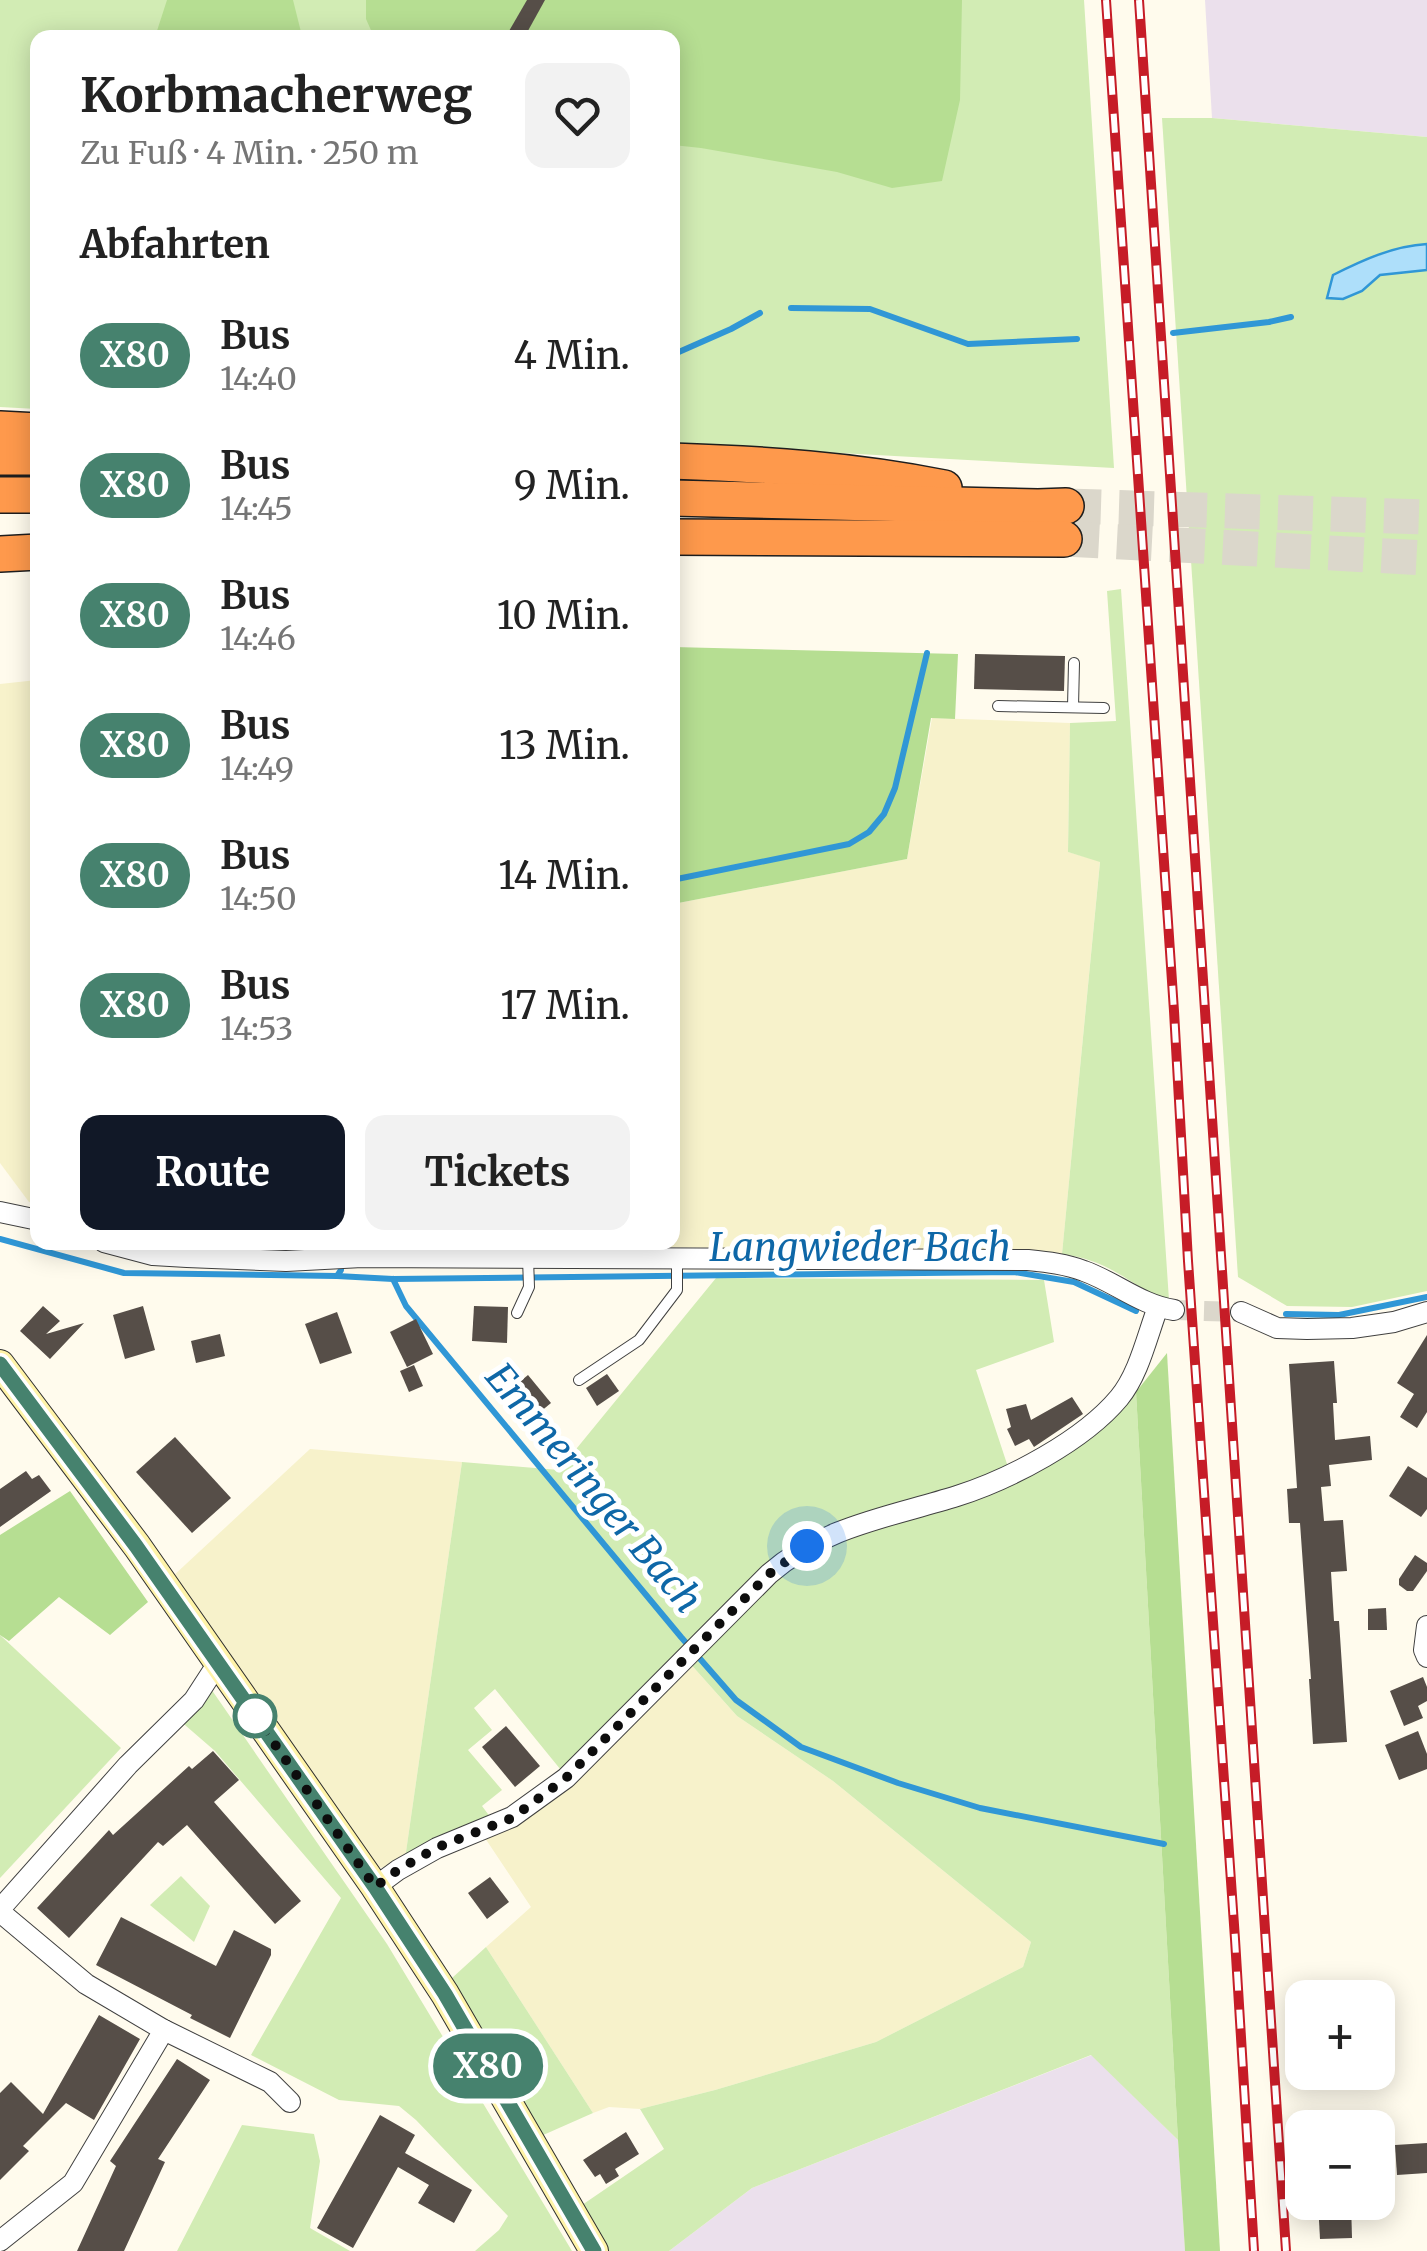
<!DOCTYPE html>
<html lang="de">
<meta charset="utf-8">
<style>
:root{--surface:#fff;--page:#f2f2f2;--text:#222;--muted:#767676;--accent:#111827}
body{margin:0;font-family:Merriweather,serif;background:var(--page);color:var(--text);height:100vh;display:flex;flex-direction:column;font-size:38px;white-space:nowrap}
*{box-sizing:border-box;margin:0}
p{font-size:32px;color:var(--muted)}
.icon{flex:none;width:55px;height:55px;fill:none;stroke:currentColor;stroke-width:2;stroke-linecap:round;stroke-linejoin:round}
.map{position:relative;flex:1;overflow:hidden}
.side{position:absolute;left:30px;top:30px;width:650px;height:1220px;display:flex;flex-direction:column;background:var(--surface);border-radius:20px;box-shadow:0 5px 25px #0003}
.side>*{flex:none}
.badge{padding:0 20px;border-radius:32px;font-size:35px;line-height:65px}
.buttons{position:absolute;left:1285px;top:1980px;display:grid;gap:20px}
.buttons a{display:grid;place-items:center;width:110px;height:110px;border-radius:20px;background:var(--surface);box-shadow:0 5px 25px #0003;font-size:50px}
.you{position:absolute;width:50px;height:50px;margin:-25px;border:8px solid #fff;border-radius:50%;background:#1a73e8;box-shadow:0 0 0 15px #1a73e833}
.map>.badge{position:absolute;translate:-50% -50%;box-shadow:0 0 0 5px #fff}
h2{padding:0 50px;font-size:38px;line-height:90px}
.round{display:grid;place-items:center;flex:none;width:105px;height:105px;border-radius:20px;background:var(--page)}
.summary{display:flex;align-items:center;justify-content:space-between;height:170px;padding:0 50px}
h1{font-size:48px;font-weight:700;line-height:75px}
.cta{display:flex;gap:20px;margin-top:auto;padding:20px 50px}
.cta a{flex:1;height:115px;border-radius:20px;background:var(--accent);color:#fff;font-size:40px;font-weight:700;line-height:115px;text-align:center}
.cta a+a{background:var(--page);color:var(--text)}
ul{padding:0;list-style:none}
li{display:flex;align-items:center;gap:30px;height:130px;padding:0 50px}
li div{flex:1}
li b{display:block;font-size:38px}
li em{font-style:normal}
li .badge{min-width:110px;font-weight:700;text-align:center}
.map>svg:first-child{display:block}
.industrial{fill:#ebe0ec}
.farmland{fill:#f7f2cb}
.green{fill:#d2ecb4}
.forest{fill:#b6de92}
.water{fill:#aedffa;stroke:#3097d6;stroke-width:2.5}
.lines{fill:none;stroke-linecap:round;stroke-linejoin:round}
.stream{stroke:#3097d6;stroke-width:6}
.building{fill:#564e48}
.street-tunnel{stroke:#dbd7cb;stroke-width:20;stroke-dasharray:20 10;stroke-linecap:butt}
.highway-tunnel{stroke:#dbd7cb;stroke-width:35;stroke-dasharray:35 18;stroke-linecap:butt}
.lane-casing{stroke:#404040;stroke-width:12}
.street-casing{stroke:#404040;stroke-width:22}
.secondary-casing{stroke:#2f2f2f;stroke-width:30}
.highway-casing{stroke:#1e1e1e;stroke-width:38}
.lane{stroke:#fff;stroke-width:10}
.street{stroke:#fff;stroke-width:20}
.secondary{stroke:#fff3a8;stroke-width:28}
.highway{stroke:#fe994c;stroke-width:35}
.rail-casing{stroke:#c61c27;stroke-width:10}
.rail{stroke:#fff;stroke-width:6;stroke-dasharray:19;stroke-linecap:butt}
.line-casing{stroke:#fff;stroke-width:22}
.line{stroke:#46826e;stroke-width:15}
.walk{stroke:#0d0d0d;stroke-width:10;stroke-dasharray:0 18}
.stop-dot{fill:#fff;stroke:#46826e;stroke-width:5}
.labels{text-anchor:middle;dominant-baseline:central;stroke-width:10;stroke-linejoin:round;paint-order:stroke}
.water-label{font-size:38px;font-style:italic;fill:#0e67a7;stroke:#fff}
</style>
<div class="map">
<svg width="1427" height="2251" viewBox="0 0 1427 2251">
<rect width="100%" height="100%" fill="#fffbed"/>
<!-- industrial -->
<g class="industrial">
<path d="M1205 0H1427V137L1212 118Z"/>
<path d="M1092 2055 1178 2140 1185 2251H669L752 2188Z"/>
</g>
<!-- farmland -->
<g class="farmland">
<path d="M37 680H38L37 1204 29 1202 0 1163V684Z"/>
<path d="M932 718 1070 723 1068 852 1100 861 1062 1254 429 1243 672 1242 673 904 907 859Z"/>
<path d="M310 1449 462 1462 405 1859 387 1868 376 1867 172 1577Z"/>
<path d="M687 1660 737 1716 833 1781 1031 1942 1023 1967 876 2042 715 2090 640 2109 609 2107 593 2113 486 1947 531 1907 483 1835 530 1816Z"/>
</g>
<!-- green -->
<g class="green">
<path d="M0 0H1084L1114 468 673 444 672 38H38L37 409 0 407Z"/>
<path d="M1162 118H1212L1427 137V1291L1352 1307 1287 1306 1238 1277Z"/>
<path d="M1121 589 1169 1300H1159C1126 1278 1102 1259 1062 1254L1100 862 1068 852 1070 723 1116 721 1107 591Z"/>
<path d="M716 1278 1044 1280 1054 1342 976 1370 1008 1467 807 1541 565 1775 495 1689 474 1708 492 1730 468 1750 502 1790 482 1806 491 1818 405 1859 462 1462 559 1470Z"/>
<path d="M1136 1392 1178 2140 1091 2055 752 2188 669 2251H605L582 2205 664 2149 640 2109 715 2090 876 2042 1023 1967 1031 1942 833 1781 737 1716 687 1660 789 1564 1079 1442Z"/>
<path d="M0 1635 121 1748 0 1878Z"/>
<path d="M209 1686 387 1944 572 2251H475L499 2230 508 2216 416 2120 399 2106 339 2100 251 2055 341 1898 215 1751 178 1719Z"/>
<path d="M181 1876 210 1906 194 1942 150 1905Z"/>
<path d="M486 1947 593 2113 541 2136 452 1978Z"/>
<path d="M242 2125 314 2134 320 2161 310 2228 350 2251H177Z"/>
</g>
<!-- forest -->
<g class="forest">
<path d="M167 0H293L301 32 297 38 155 37Z"/>
<path d="M366 0H962L960 100 942 181 892 188 837 172 701 148 673 145 672 38 374 37 366 19Z"/>
<path d="M673 647 958 654 955 719 931 718 907 859 673 904Z"/>
<path d="M1167 1353 1220 2251H1185L1178 2140 1136 1392Z"/>
<path d="M70 1491 148 1602 110 1635 59 1597 9 1641 0 1635V1535Z"/>
</g>
<!-- water -->
<path class="water" d="M1427 244V270L1380 275 1362 291 1343 299 1327 298 1333 275C1363 260 1393 246 1427 244Z"/>
<g class="lines">
<!-- stream -->
<g class="stream">
<path d="M791 308 870 309 968 344 1077 339"/>
<path d="M1173 333 1269 322 1291 317"/>
<path d="M672 355 731 329 760 313"/>
<path d="M672 880 849 844 869 832 884 814 895 788 927 653"/>
<path d="M0 1239 124 1273 337 1276 341 1270 340 1242"/>
<path d="M337 1276 393 1279 1014 1272 1074 1282 1136 1311"/>
<path d="M393 1279 406 1306 681 1637 736 1700 801 1747 898 1783 980 1808 1164 1844"/>
<path d="M1286 1314 1339 1315 1427 1297"/>
</g>
</g>
<!-- building -->
<g class="building">
<path d="M527 0H545L524 38H505Z"/>
<path d="M975 654 1065 656 1064 691 974 689Z"/>
<path d="M43 1306 60 1321 46 1334 84 1323 50 1359 20 1331Z"/>
<path d="M143 1306 155 1350 125 1359 113 1315Z"/>
<path d="M474 1306 508 1307 507 1343 472 1341Z"/>
<path d="M337 1312 352 1353 320 1364 305 1324Z"/>
<path d="M416 1319 433 1354 407 1367 390 1332Z"/>
<path d="M220 1334 225 1356 196 1363 191 1341Z"/>
<path d="M1427 1335V1412L1417 1428 1400 1417 1414 1394 1397 1383Z"/>
<path d="M1334 1361 1337 1403H1333L1335 1440 1370 1436 1372 1460 1329 1465 1331 1486 1321 1487 1324 1521 1343 1520 1347 1571 1331 1572 1334 1621H1339L1347 1742 1313 1744 1309 1679H1311L1300 1523H1289L1287 1489 1297 1488 1289 1364Z"/>
<path d="M414 1365 423 1386 409 1392 400 1371Z"/>
<path d="M607 1374 619 1391 597 1406 586 1388Z"/>
<path d="M528 1375 551 1403 522 1427 499 1399Z"/>
<path d="M1072 1397 1083 1414 1034 1447 1029 1439 1015 1446 1007 1429 1011 1427 1006 1409 1026 1404 1031 1420Z"/>
<path d="M175 1437 231 1498 192 1533 136 1472Z"/>
<path d="M1408 1466 1427 1478V1509L1421 1517 1389 1496Z"/>
<path d="M26 1471 32 1479 39 1475 51 1491 0 1527V1489Z"/>
<path d="M1415 1555 1427 1563V1571L1413 1591H1407L1399 1585V1579Z"/>
<path d="M1386 1608 1387 1630H1368V1609Z"/>
<path d="M1423 1677 1427 1687V1701L1418 1706 1423 1718 1404 1726 1390 1691Z"/>
<path d="M506 1726 540 1766 515 1787 482 1747Z"/>
<path d="M1418 1731 1427 1754V1769L1399 1780 1385 1745Z"/>
<path d="M213 1751 239 1780 214 1802 301 1901 275 1924 187 1825 163 1846 158 1842 69 1938 37 1908 109 1830 113 1835 189 1766 192 1769Z"/>
<path d="M490 1877 509 1902 487 1919 468 1893Z"/>
<path d="M121 1917 216 1966 234 1930 271 1949V1955L230 2038 190 2018 192 2015 96 1965Z"/>
<path d="M99 2015 140 2039 94 2120 66 2103 23 2146 29 2151 0 2180V2093L11 2082 43 2114Z"/>
<path d="M177 2059 210 2080 158 2159 165 2162 124 2251H77L116 2166 110 2161Z"/>
<path d="M380 2115 415 2135 405 2153 472 2190 454 2223 418 2203 429 2185 398 2167 353 2248 317 2228Z"/>
<path d="M626 2132 639 2154 615 2169 619 2176 606 2184 600 2174 595 2177 583 2160Z"/>
<path d="M1427 2143V2173L1397 2175 1395 2145Z"/>
<path d="M1318 2202H1351L1352 2238 1320 2239Z"/>
</g>
<g class="lines">
<!-- street-tunnel -->
<path class="street-tunnel" d="M1174 1310 1241 1312"/>
<!-- highway-tunnel -->
<g class="highway-tunnel">
<path d="M1066 506 1427 517"/>
<path d="M1064 539 1427 558"/>
</g>
<!-- lane casing -->
<g class="lane-casing">
<g id="lane">
<path d="M998 706 1104 708"/>
<path d="M1073 707 1074 663"/>
<path d="M517 1313 529 1287 528 1258"/>
<path d="M579 1380 639 1340 677 1290V1258"/>
</g>
</g>
<!-- street casing -->
<g class="street-casing">
<g id="street">
<path d="M0 1212 38 1220"/>
<path d="M104 1242 153 1255 187 1257 286 1261 362 1257 1028 1260C1047 1262 1066 1264 1084 1271 1115 1282 1141 1305 1174 1310"/>
<path d="M1241 1312 1277 1328 1307 1329 1352 1328 1394 1322 1427 1312"/>
<path d="M1427 1626 1424 1650 1427 1657"/>
<path d="M375 1887 398 1870 437 1848 512 1817 566 1778 769 1574C824 1526 890 1517 957 1496 1010 1479 1083 1441 1119 1398 1139 1374 1147 1336 1158 1307"/>
<path d="M0 1909 128 1765 194 1700 218 1663"/>
<path d="M0 1912 86 1984 164 2030 270 2082 290 2102"/>
<path d="M0 2241 73 2183 164 2030"/>
</g>
</g>
<!-- secondary casing -->
<g class="secondary-casing">
<path id="secondary" d="M0 1364 137 1546 375 1887 445 1994 594 2251"/>
</g>
<!-- highway casing -->
<g class="highway-casing">
<g id="highway">
<path d="M0 429 38 431"/>
<path d="M0 457H38"/>
<path d="M672 461C763 464 855 470 944 488"/>
<path d="M0 495H38"/>
<path d="M672 498 1038 507 1066 506"/>
<path d="M672 537 1064 539"/>
<path d="M0 554 38 552"/>
</g>
</g>
<!-- lane -->
<use href="#lane" class="lane"/>
<!-- street -->
<use href="#street" class="street"/>
<!-- secondary -->
<use href="#secondary" class="secondary"/>
<!-- highway -->
<use href="#highway" class="highway"/>
<!-- rail casing -->
<g class="rail-casing">
<g id="rail">
<path d="M1106 0 1174 1011 1188 1261 1235 1939 1254 2251"/>
<path d="M1139 0 1286 2251"/>
</g>
</g>
<!-- rail -->
<use href="#rail" class="rail"/>
</g>
<g class="lines">
<!-- line casing -->
<g class="line-casing">
<path id="line" d="M0 1364 136 1546 375 1887 445 1994 594 2251"/>
</g>
<!-- line -->
<use href="#line" class="line"/>
<!-- walk -->
<path class="walk" d="M255 1716 375 1887 398 1870 436 1848 512 1818 566 1778 769 1574 807 1546"/>
</g>
<!-- markers -->
<circle class="stop-dot" cx="255" cy="1716" r="20"/>
<g class="labels">
<!-- water labels -->
<g class="water-label">
<text x="860" y="1247">Langwieder Bach</text>
<text transform="translate(594 1488) rotate(50)">Emmeringer Bach</text>
</g>
</g>
</svg>
<div class="buttons">
<a>+</a>
<a>−</a>
</div>
<div class="you" style="left:807px;top:1546px"></div>
<b class="badge" style="left:488px;top:2066px;background:#46826e;color:#fff">X80</b>
<section class="side">
<div class="summary"><div><h1>Korbmacherweg</h1><p>Zu Fuß · 4 Min. · 250 m</p></div><a class="round"><svg class="icon" aria-label="heart" viewBox="0 0 24 24"><path d="M12 20l-8-8c-3-5 5-10 8-4 3-6 11-1 8 4z"/></svg></a></div>
<h2>Abfahrten</h2>
<ul>
<li><span class="badge" style="background:#46826e;color:#fff">X80</span><div><b>Bus</b><p>14:40</p></div><em>4 Min.</em></li>
<li><span class="badge" style="background:#46826e;color:#fff">X80</span><div><b>Bus</b><p>14:45</p></div><em>9 Min.</em></li>
<li><span class="badge" style="background:#46826e;color:#fff">X80</span><div><b>Bus</b><p>14:46</p></div><em>10 Min.</em></li>
<li><span class="badge" style="background:#46826e;color:#fff">X80</span><div><b>Bus</b><p>14:49</p></div><em>13 Min.</em></li>
<li><span class="badge" style="background:#46826e;color:#fff">X80</span><div><b>Bus</b><p>14:50</p></div><em>14 Min.</em></li>
<li><span class="badge" style="background:#46826e;color:#fff">X80</span><div><b>Bus</b><p>14:53</p></div><em>17 Min.</em></li>
</ul>
<div class="cta"><a>Route</a><a>Tickets</a></div>
</section>
</div>
